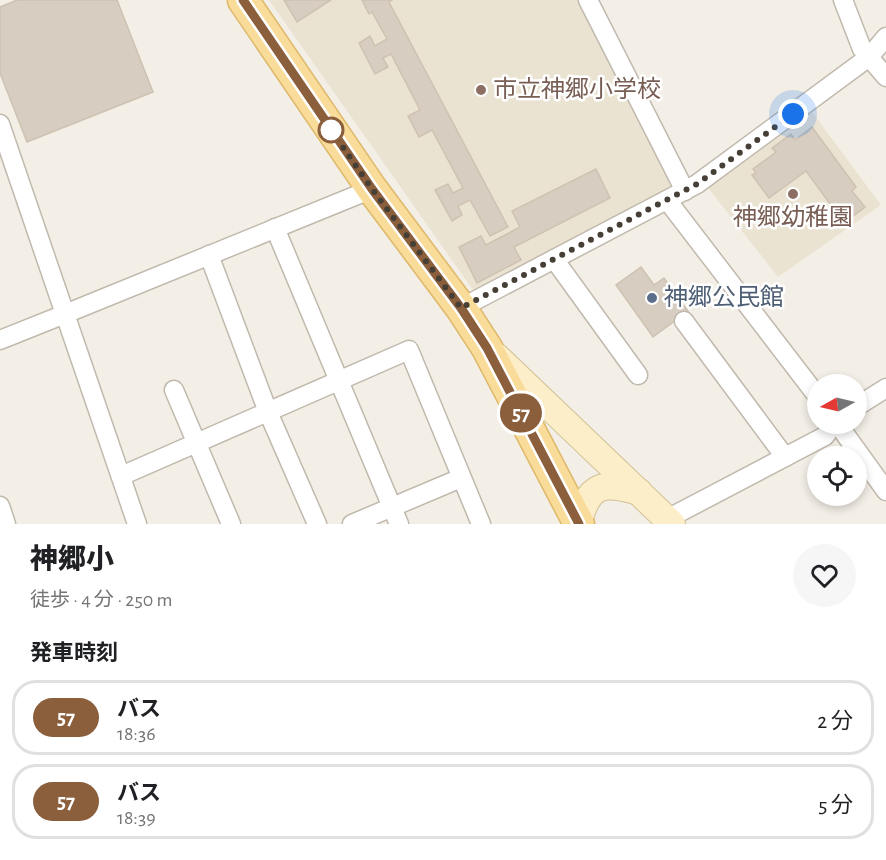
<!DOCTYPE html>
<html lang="ja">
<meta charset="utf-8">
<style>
:root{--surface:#fff;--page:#f6f6f6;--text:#202124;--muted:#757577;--line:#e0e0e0}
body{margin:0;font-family:"Alegreya Sans","Noto Sans JP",sans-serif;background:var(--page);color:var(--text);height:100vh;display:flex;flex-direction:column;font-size:22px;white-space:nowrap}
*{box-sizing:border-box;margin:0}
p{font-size:20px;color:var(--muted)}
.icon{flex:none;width:33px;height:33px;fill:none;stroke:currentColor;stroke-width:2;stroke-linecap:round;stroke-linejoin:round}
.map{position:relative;height:524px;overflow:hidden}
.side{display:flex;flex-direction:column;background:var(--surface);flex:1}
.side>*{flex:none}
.badge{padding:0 12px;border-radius:20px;font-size:21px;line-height:39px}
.needle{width:39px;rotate:262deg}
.buttons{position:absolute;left:807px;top:374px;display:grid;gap:12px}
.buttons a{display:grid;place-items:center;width:60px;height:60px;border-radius:50%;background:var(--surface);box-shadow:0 3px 9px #0003;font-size:30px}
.you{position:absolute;width:30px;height:30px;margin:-15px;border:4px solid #fff;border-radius:50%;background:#1a73e8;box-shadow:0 0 0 9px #1a73e833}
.map>.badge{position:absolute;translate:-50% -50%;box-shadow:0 0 0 3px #fff}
h2{padding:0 30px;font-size:22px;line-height:54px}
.round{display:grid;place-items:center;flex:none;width:63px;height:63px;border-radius:32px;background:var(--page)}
.headline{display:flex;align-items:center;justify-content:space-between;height:102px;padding:0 30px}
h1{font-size:28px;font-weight:800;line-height:45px}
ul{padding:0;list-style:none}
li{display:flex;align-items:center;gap:18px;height:75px;margin:0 12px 9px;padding:0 18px;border:3px solid var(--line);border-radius:24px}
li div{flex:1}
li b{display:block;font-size:22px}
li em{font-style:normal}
li .badge{min-width:66px;font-weight:700;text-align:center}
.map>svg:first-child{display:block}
.education{fill:#ebe3d2}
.building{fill:#d7cdc0;stroke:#cec2b1;stroke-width:1.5}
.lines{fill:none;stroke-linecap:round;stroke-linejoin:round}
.minor-casing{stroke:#c1b9ad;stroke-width:21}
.secondary-casing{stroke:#d1c198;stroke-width:28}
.primary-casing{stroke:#deb86a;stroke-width:33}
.minor{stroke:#fff;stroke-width:18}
.secondary{stroke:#fceec8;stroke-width:26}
.primary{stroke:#f9dc9a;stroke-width:30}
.line-casing{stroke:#fff;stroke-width:14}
.line{stroke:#8b5e3c;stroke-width:9}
.walk{stroke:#463f36;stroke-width:6;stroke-dasharray:0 10.8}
.education-dot{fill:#8d6e63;stroke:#fff;stroke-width:2}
.stop-dot{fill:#fff;stroke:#8b5e3c;stroke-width:3}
.service-dot{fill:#5c6f8a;stroke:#fff;stroke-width:2}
.labels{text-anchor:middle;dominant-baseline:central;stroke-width:5;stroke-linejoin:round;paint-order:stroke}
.education-label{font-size:24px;fill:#785e54;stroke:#fff;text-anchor:start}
.service-label{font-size:24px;fill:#4e5e75;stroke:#fff;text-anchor:start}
</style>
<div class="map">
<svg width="886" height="524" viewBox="0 0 886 524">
<rect width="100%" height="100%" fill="#f3efe7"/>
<!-- education -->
<g class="education">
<path d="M269 0H584L675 181 673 189 475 293Z"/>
<path d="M810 109 881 205 778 277 705 184Z"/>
</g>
<!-- building -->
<g class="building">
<path d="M17 0H117L153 92 27 142 0 73V7Z"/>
<path d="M284 0H331L297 22Z"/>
<path d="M362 0H392L389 2 508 227 490 236 470 200 458 206 462 215 452 221 435 190 448 184 453 193 463 188 432 130 419 137 408 116 420 110 391 54 383 58 388 67 375 74 359 43 370 36 375 46 387 39 372 12 369 14Z"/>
<path d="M812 127 856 187 852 191 865 207 844 223 806 171 769 198 752 175 756 173 753 169 776 152 772 148 791 134 795 140Z"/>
<path d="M596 169 610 198 514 247 521 260 477 283 459 247 481 236 486 245 520 227 512 211Z"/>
<path d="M641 267 654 285 664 278 688 311 653 337 616 285Z"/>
</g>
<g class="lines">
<!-- minor casing -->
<g class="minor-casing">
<g id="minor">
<path d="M588 0 685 191"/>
<path d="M843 0 862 49 886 77"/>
<path d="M0 124 65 314 0 340"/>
<path d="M667 200 818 397"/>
<path d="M275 228 399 524"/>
<path d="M209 255 268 412 317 524"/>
<path d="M554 259 638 375"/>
<path d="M461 308 697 184 869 57 886 37"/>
<path d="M684 321 785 457"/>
<path d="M174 390 231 524"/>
<path d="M856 407 886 388"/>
<path d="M837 423 886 491"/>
<path d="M121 476 409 350 481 524"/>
<path d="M0 506 6 524"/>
<path d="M667 519 825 436 834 423"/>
<path d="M137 524 65 314 372 189"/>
<path d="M352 524 461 478"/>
</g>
</g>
<!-- secondary casing -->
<g class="secondary-casing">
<g id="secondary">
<path d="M496 356 672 524"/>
<path d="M578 524C589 484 601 481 639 492"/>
</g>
</g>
<!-- primary casing -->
<g class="primary-casing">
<path id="primary" d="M243 0 372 189 461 308 487 348 579 524"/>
</g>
<!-- minor -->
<use href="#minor" class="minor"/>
<!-- secondary -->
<use href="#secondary" class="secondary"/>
<!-- primary -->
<use href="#primary" class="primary"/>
</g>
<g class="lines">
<!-- line casing -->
<g class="line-casing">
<path id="line" d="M243 0 372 189 461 308 487 348 579 524"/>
</g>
<!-- line -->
<use href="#line" class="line"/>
<!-- walk -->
<path class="walk" d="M331 130 372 189 461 308 697 184 793 114"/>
</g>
<!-- markers -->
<g class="education-dot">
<circle cx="481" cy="90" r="6"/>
<circle cx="793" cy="194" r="6"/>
</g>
<circle class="stop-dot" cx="331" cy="130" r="12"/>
<circle class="service-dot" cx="652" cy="298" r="6"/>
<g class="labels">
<!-- education labels -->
<g class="education-label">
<text x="493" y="90">市立神郷小学校</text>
<text x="793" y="218" text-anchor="middle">神郷幼稚園</text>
</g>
<!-- service labels -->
<g class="service-label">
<text x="664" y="298">神郷公民館</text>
</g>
</g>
</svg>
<div class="buttons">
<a><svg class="needle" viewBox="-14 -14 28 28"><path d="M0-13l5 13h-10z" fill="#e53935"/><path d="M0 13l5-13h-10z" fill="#757577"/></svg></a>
<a><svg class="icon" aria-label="locate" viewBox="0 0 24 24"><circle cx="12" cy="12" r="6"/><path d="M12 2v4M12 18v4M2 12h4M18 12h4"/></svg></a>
</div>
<div class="you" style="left:793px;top:114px"></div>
<b class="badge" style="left:521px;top:413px;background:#8b5e3c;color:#fff">57</b>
</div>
<section class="side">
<div class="headline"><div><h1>神郷小</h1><p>徒歩 · 4 分 · 250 m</p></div><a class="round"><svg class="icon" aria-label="heart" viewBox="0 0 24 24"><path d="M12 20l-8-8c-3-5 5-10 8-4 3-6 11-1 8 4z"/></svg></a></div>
<h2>発車時刻</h2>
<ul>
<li><span class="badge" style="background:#8b5e3c;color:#fff">57</span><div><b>バス</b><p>18:36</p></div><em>2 分</em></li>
<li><span class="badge" style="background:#8b5e3c;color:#fff">57</span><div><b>バス</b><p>18:39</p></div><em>5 分</em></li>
</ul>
</section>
